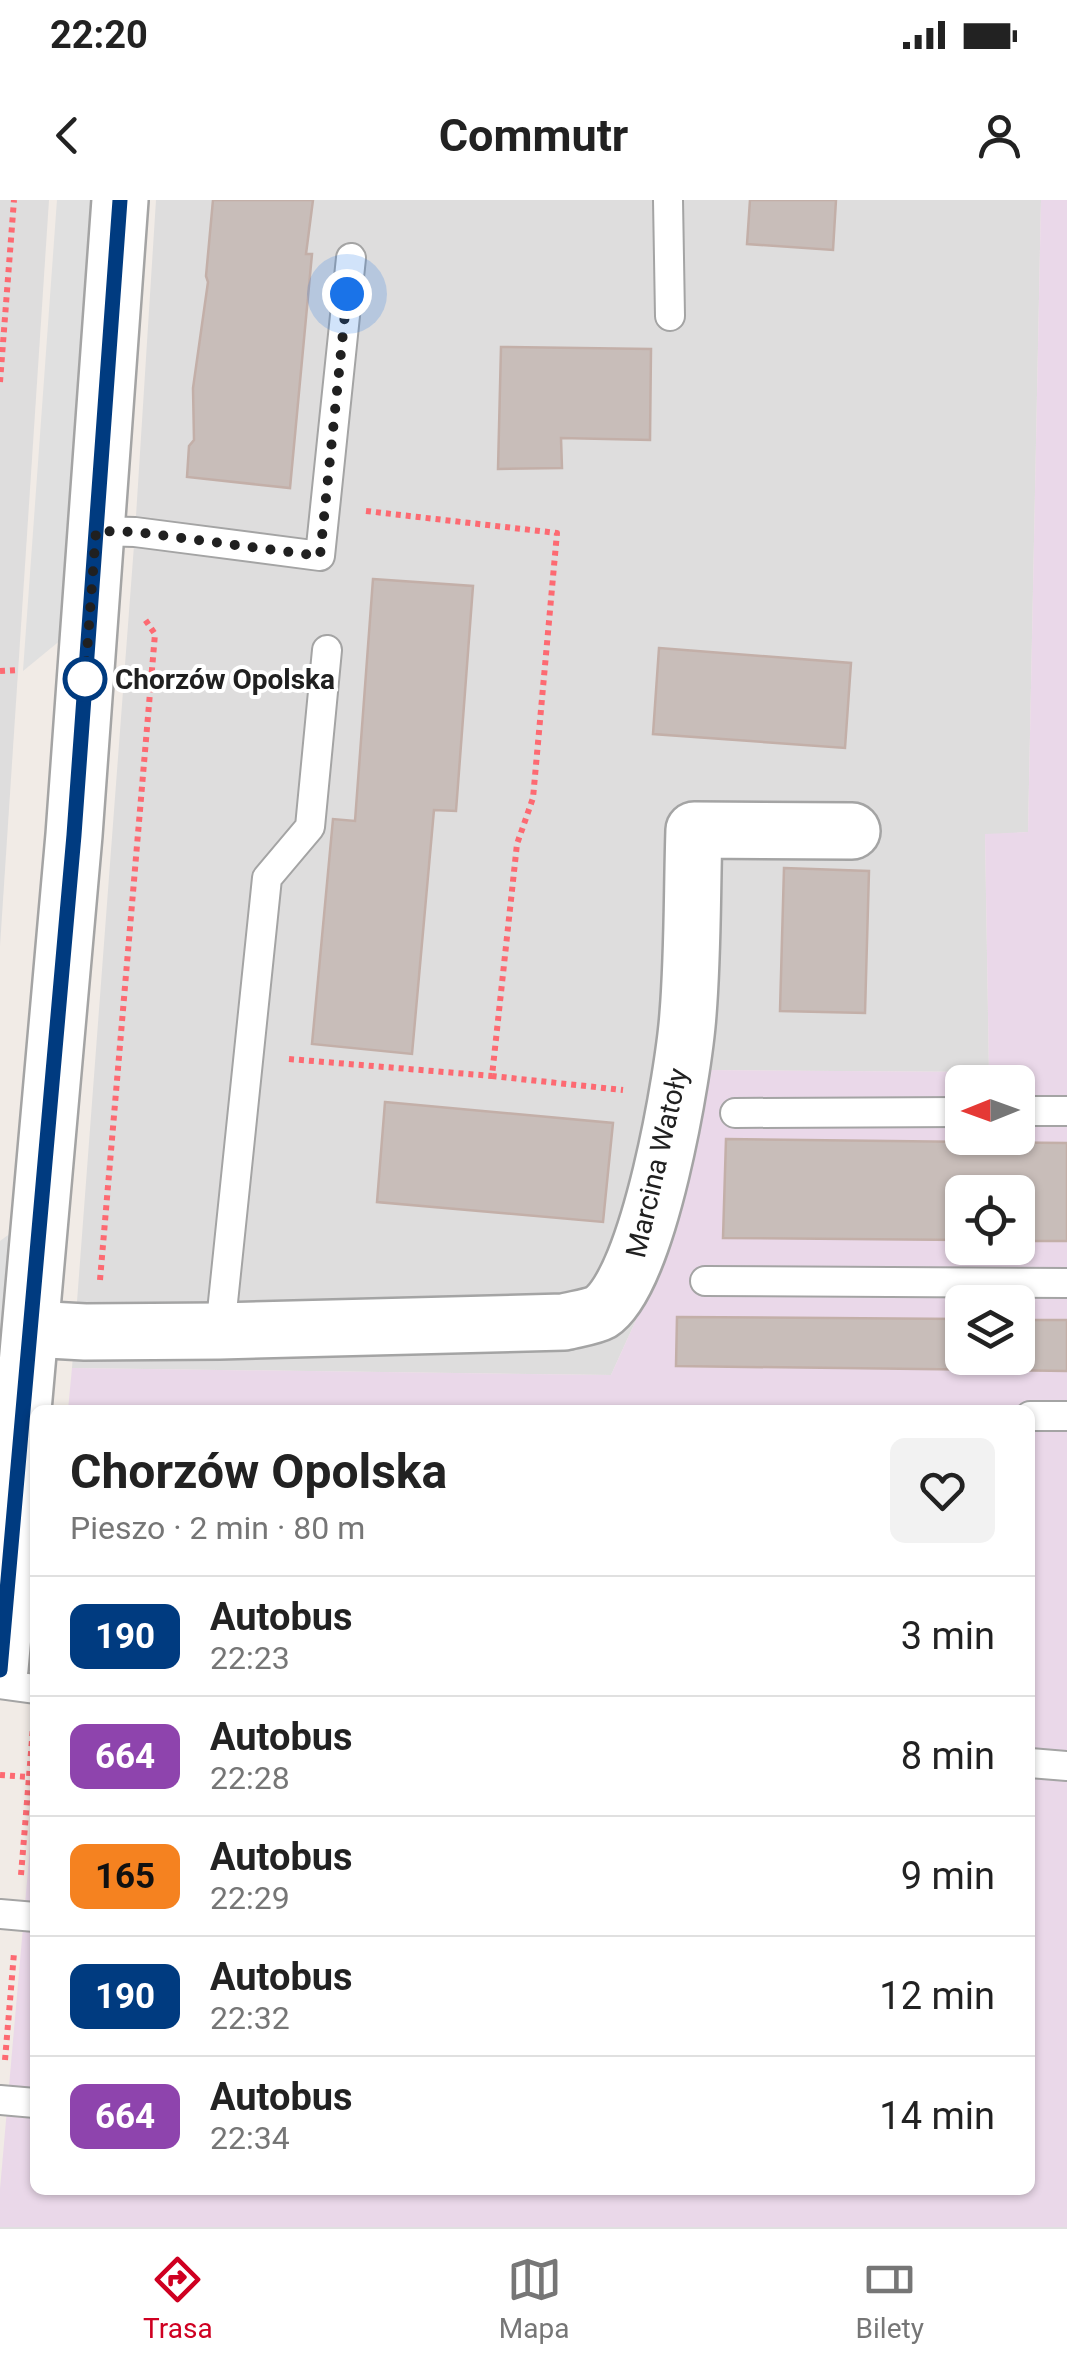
<!DOCTYPE html>
<html lang="pl">
<meta charset="utf-8">
<style>
:root{--surface:#fff;--page:#f2f2f2;--text:#222;--muted:#767676;--line:#e0e0e0;--accent:#cf0021}
body{margin:0;font-family:Roboto,sans-serif;background:var(--page);color:var(--text);height:100vh;display:flex;flex-direction:column;font-size:38px;white-space:nowrap}
*{box-sizing:border-box;margin:0}
p{font-size:32px;color:var(--muted)}
.icon{flex:none;width:55px;height:55px;fill:none;stroke:currentColor;stroke-width:2;stroke-linecap:round;stroke-linejoin:round}
.map{position:relative;flex:1;overflow:hidden}
.sheet{position:absolute;left:30px;top:1205px;width:1005px;height:790px;display:flex;flex-direction:column;background:var(--surface);border-radius:15px;box-shadow:0 2px 8px #0004}
.sheet>*{flex:none}
.badge{padding:0 20px;border-radius:15px;font-size:35px;line-height:65px}
.needle{width:65px;rotate:269deg}
.tools{position:absolute;left:945px;top:865px;display:grid;gap:20px}
.tools a{display:grid;place-items:center;width:90px;height:90px;border-radius:15px;background:var(--surface);box-shadow:0 2px 8px #0004;font-size:50px}
.you{position:absolute;width:50px;height:50px;margin:-25px;border:8px solid #fff;border-radius:50%;background:#1a73e8;box-shadow:0 0 0 15px #1a73e833}
.map>.badge{position:absolute;translate:-50% -50%;box-shadow:0 0 0 5px #fff}
.round{display:grid;place-items:center;flex:none;width:105px;height:105px;border-radius:15px;background:var(--page)}
.overview{display:flex;align-items:center;justify-content:space-between;height:170px;padding:0 40px}
h1{font-size:48px;font-weight:700;line-height:75px}
ul{padding:0;list-style:none}
li{display:flex;align-items:center;gap:30px;height:120px;padding:0 40px;border-top:2px solid var(--line)}
li div{flex:1}
li b{display:block;font-size:38px}
li em{font-style:normal}
li .badge{min-width:110px;font-weight:700;text-align:center}
.status{display:flex;justify-content:space-between;align-items:center;height:70px;padding:0 50px;background:var(--surface);direction:ltr}
.status svg{height:28px;fill:currentColor}
header{display:flex;justify-content:space-between;align-items:center;height:130px;padding:0 40px;background:var(--surface);font-size:45px;font-weight:700}
.tab-bar{display:flex;justify-content:space-around;align-items:center;height:140px;border-top:2px solid var(--line);background:var(--surface);font-size:28px;color:var(--muted)}
.tab-bar a{display:grid;justify-items:center;gap:5px}
.tab-bar .current{color:var(--accent)}
.map>svg:first-child{display:block}
.residential{fill:#dedddd}
.industrial{fill:#ead8e9;fill-rule:evenodd}
.parking{fill:#e0e0e0}
.building{fill:#c8bdb9;stroke:#c3afa8;stroke-width:2.5}
.lines{fill:none;stroke-linecap:round;stroke-linejoin:round}
.lane-casing{stroke:#a4a4a4;stroke-width:32}
.street-casing{stroke:#a4a4a4;stroke-width:60}
.path{stroke:#fd6a72;stroke-width:6;stroke-dasharray:5 5;stroke-linecap:butt}
.lane{stroke:#fff;stroke-width:28}
.street{stroke:#fff;stroke-width:55}
.line-casing{stroke:#fff;stroke-width:22}
.line{stroke:#003b80;stroke-width:15}
.walk{stroke:#202020;stroke-width:10;stroke-dasharray:0 18}
.stop-dot{fill:#fff;stroke:#003b80;stroke-width:5}
.labels{text-anchor:middle;dominant-baseline:central;stroke-width:8;stroke-linejoin:round;paint-order:stroke}
.stop-label{font-size:28px;font-weight:bold;fill:#202020;stroke:#fff;text-anchor:start}
.street-label{font-size:28px;fill:#202020;stroke:#fff}
</style>
<div class="status"><b>22:20</b><svg viewBox="0 0 49 12"><path d="M0 12V9h3v3zM5 12V6h3v6zM10 12V3h3v9zM15 12V0h3v12zM26 1h20v11H26zM47 4h2v5h-2z"/></svg></div>
<header><svg class="icon" aria-label="back" viewBox="0 0 24 24"><path d="M15 5l-7 7 7 7"/></svg>Commutr<svg class="icon" aria-label="person" viewBox="0 0 24 24"><circle cx="12" cy="8" r="4"/><path d="M4 21q1-7 8-7t8 7"/></svg></header>
<div class="map">
<svg width="1067" height="2027" viewBox="0 0 1067 2027">
<rect width="100%" height="100%" fill="#f1ebe6"/>
<!-- residential -->
<g class="residential">
<path d="M0 0H49L0 746Z"/>
<path d="M156 0H1041L1028 632 985 635 989 872 706 870 677 1030 611 1175 72 1168 135 332Z"/>
</g>
<!-- industrial -->
<path class="industrial" d="M1041 0H1067V2027H0V1989L35 1590V1990H1030V1210H68L72 1168 611 1175 677 1030 706 870 989 872 985 634 1028 632ZM962 882H1018V938H962ZM962 992H1018V1048H962ZM962 1102H1018V1158H962Z"/>
<!-- parking -->
<g class="parking">
<path d="M57 0H96L62 439 23 471Z"/>
<path d="M15 1030 0 1196V1041Z"/>
</g>
<!-- building -->
<g class="building">
<path d="M213 0H313L306 54H312L290 288 187 277 189 246 194 240 193 188 208 82 206 76Z"/>
<path d="M750 0H836L833 50 747 44Z"/>
<path d="M501 147 651 149 650 240 561 238 562 268 498 269Z"/>
<path d="M373 379 473 386 456 611 434 610 412 854 312 844 333 619 355 621Z"/>
<path d="M659 448 851 463 845 548 653 534Z"/>
<path d="M784 668 869 671 865 813 780 811Z"/>
<path d="M385 902 613 923 603 1022 377 1002Z"/>
<path d="M726 939 1067 943V1041H1018V992H962V1040L723 1038Z"/>
<path d="M677 1117 962 1119V1158H1018V1120H1067V1171L676 1166Z"/>
</g>
<g class="lines">
<!-- lane casing -->
<g class="lane-casing">
<g id="lane">
<path d="M668 0 670 116"/>
<path d="M96 331 135 332 320 356 351 58"/>
<path d="M1018 911H1067"/>
<path d="M735 913 962 912"/>
<path d="M705 1081 1067 1083"/>
<path d="M220 1131 267 678 310 627 327 450"/>
<path d="M1030 1216H1067"/>
<path d="M0 1484 35 1489"/>
<path d="M1030 1563 1067 1566"/>
<path d="M0 1714 35 1717"/>
<path d="M0 1900 35 1903"/>
</g>
</g>
<!-- street casing -->
<g class="street-casing">
<g id="street">
<path d="M31 1129 85 1132 220 1131 564 1122C575 1119 592 1117 601 1112 649 1081 684 872 688 814 693 753 692 691 694 630L852 631"/>
<path d="M0 1469 74 635 120 0"/>
</g>
</g>
<!-- path -->
<g class="path">
<path d="M0 182 14 0"/>
<path d="M366 311 557 333 533 598 517 644 492 876 623 890"/>
<path d="M0 471 18 470"/>
<path d="M289 859 492 876"/>
<path d="M100 1080 155 434 144 418"/>
<path d="M0 1575 29 1577 33 1527"/>
<path d="M21 1675 29 1577"/>
<path d="M5 1860 14 1753"/>
</g>
<!-- lane -->
<use href="#lane" class="lane"/>
<!-- street -->
<use href="#street" class="street"/>
</g>
<g class="lines">
<!-- line casing -->
<g class="line-casing">
<path id="line" d="M0 1470 74 635 120 0"/>
</g>
<!-- line -->
<use href="#line" class="line"/>
<!-- walk -->
<path class="walk" d="M85 479 96 331 136 332 320 356 347 94"/>
</g>
<!-- markers -->
<circle class="stop-dot" cx="85" cy="479" r="20"/>
<g class="labels">
<!-- stop labels -->
<g class="stop-label">
<text x="115" y="479">Chorzów Opolska</text>
</g>
<!-- street labels -->
<g class="street-label">
<text transform="translate(657 963) rotate(-77)">Marcina Watoły</text>
</g>
</g>
</svg>
<div class="tools">
<a><svg class="needle" viewBox="-14 -14 28 28"><path d="M0-13l5 13h-10z" fill="#e53935"/><path d="M0 13l5-13h-10z" fill="#767676"/></svg></a>
<a><svg class="icon" aria-label="locate" viewBox="0 0 24 24"><circle cx="12" cy="12" r="6"/><path d="M12 2v4M12 18v4M2 12h4M18 12h4"/></svg></a>
<a><svg class="icon" aria-label="layers" viewBox="0 0 24 24"><path d="M12 4l9 5-9 5-9-5zM3 14l9 5 9-5"/></svg></a>
</div>
<div class="you" style="left:347px;top:94px"></div>
<section class="sheet">
<div class="overview"><div><h1>Chorzów Opolska</h1><p>Pieszo · 2 min · 80 m</p></div><a class="round"><svg class="icon" aria-label="heart" viewBox="0 0 24 24"><path d="M12 20l-8-8c-3-5 5-10 8-4 3-6 11-1 8 4z"/></svg></a></div>
<ul>
<li><span class="badge" style="background:#003b80;color:#fff">190</span><div><b>Autobus</b><p>22:23</p></div><em>3 min</em></li>
<li><span class="badge" style="background:#8e44ad;color:#fff">664</span><div><b>Autobus</b><p>22:28</p></div><em>8 min</em></li>
<li><span class="badge" style="background:#f58220;color:#111">165</span><div><b>Autobus</b><p>22:29</p></div><em>9 min</em></li>
<li><span class="badge" style="background:#003b80;color:#fff">190</span><div><b>Autobus</b><p>22:32</p></div><em>12 min</em></li>
<li><span class="badge" style="background:#8e44ad;color:#fff">664</span><div><b>Autobus</b><p>22:34</p></div><em>14 min</em></li>
</ul>
</section>
</div>
<nav class="tab-bar">
<a class="current"><svg class="icon" aria-label="directions" viewBox="0 0 24 24"><path d="M12 3l9 9-9 9-9-9zM9 14v-3h6M13 9l2 2-2 2"/></svg>Trasa</a>
<a><svg class="icon" aria-label="map" viewBox="0 0 24 24"><path d="M3 6l6-2 6 2 6-2v14l-6 2-6-2-6 2zM9 4v14M15 6v14"/></svg>Mapa</a>
<a><svg class="icon" aria-label="tickets" viewBox="0 0 24 24"><path d="M3 7h18v10H3zM15 7v10"/></svg>Bilety</a>
</nav>
